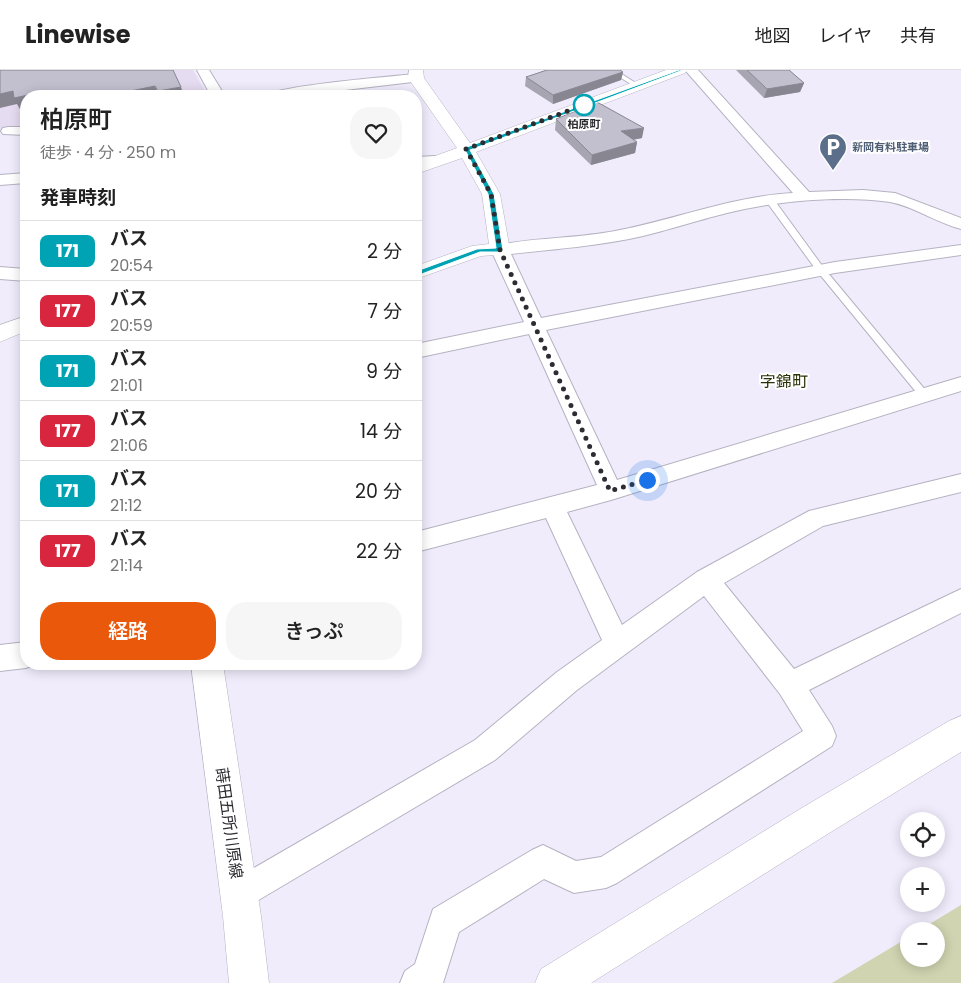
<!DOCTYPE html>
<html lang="ja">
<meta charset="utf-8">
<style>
:root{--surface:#fff;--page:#f6f6f6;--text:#222;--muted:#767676;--line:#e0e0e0;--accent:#ea580c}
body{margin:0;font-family:Poppins,"Noto Sans JP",sans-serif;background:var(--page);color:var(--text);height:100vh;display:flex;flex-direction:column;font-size:19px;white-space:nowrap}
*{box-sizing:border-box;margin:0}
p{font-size:16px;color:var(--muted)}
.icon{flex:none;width:28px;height:28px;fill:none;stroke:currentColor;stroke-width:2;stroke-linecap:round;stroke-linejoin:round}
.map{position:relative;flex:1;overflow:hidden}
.side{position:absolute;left:20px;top:20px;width:402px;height:580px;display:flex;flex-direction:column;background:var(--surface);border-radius:20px;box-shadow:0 2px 12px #0003}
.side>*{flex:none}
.badge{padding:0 10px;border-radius:8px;font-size:18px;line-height:32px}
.controls{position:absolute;left:900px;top:742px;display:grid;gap:10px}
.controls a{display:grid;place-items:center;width:45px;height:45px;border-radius:50%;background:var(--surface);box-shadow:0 2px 12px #0003;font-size:25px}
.you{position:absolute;width:25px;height:25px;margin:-12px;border:4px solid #fff;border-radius:50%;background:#1a73e8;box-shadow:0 0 0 8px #1a73e833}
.map>.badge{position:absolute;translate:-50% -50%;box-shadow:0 0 0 2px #fff}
h2{padding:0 20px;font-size:19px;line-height:45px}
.round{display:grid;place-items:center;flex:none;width:52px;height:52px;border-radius:20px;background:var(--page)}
.overview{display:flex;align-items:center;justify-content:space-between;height:85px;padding:0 20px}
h1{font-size:24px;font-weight:600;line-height:38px}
.action{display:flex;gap:10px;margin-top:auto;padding:10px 20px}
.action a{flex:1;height:58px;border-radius:20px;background:var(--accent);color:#fff;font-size:20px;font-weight:600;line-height:58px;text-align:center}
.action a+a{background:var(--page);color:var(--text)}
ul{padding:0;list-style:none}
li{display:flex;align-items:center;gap:15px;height:60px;padding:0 20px;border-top:1px solid var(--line)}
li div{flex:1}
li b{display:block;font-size:19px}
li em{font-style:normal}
li .badge{min-width:55px;font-weight:700;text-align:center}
header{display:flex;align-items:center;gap:30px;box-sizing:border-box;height:70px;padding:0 25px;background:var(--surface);border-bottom:1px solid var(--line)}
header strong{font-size:24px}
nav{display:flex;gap:28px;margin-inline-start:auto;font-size:18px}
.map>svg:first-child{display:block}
.education{fill:#e6dcf1}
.green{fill:#d0d4b0}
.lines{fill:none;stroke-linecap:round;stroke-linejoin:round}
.lane-casing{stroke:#b5b2c1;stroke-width:2}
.street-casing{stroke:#b5b2c1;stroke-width:2}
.secondary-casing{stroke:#b5b2c1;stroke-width:1}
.lane{fill:#fff;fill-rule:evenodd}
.street{fill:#fff;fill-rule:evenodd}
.secondary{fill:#fff;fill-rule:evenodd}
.wall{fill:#a7a5b2}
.shaded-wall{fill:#888691}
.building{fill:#c2c0cf;stroke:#888691}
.line{fill:#00a3b4;stroke:#fff}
.walk{stroke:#2d2c32;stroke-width:5;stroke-dasharray:0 9}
.stop-dot{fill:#fff;stroke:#00a3b4;stroke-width:2.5}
.labels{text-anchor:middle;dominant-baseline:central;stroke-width:4;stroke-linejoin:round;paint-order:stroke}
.far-stop-label{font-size:11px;font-weight:bold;fill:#2d2c32;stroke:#fff}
.far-service-label{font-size:11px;font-weight:bold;fill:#4e5e75;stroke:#fff;text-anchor:start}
.quarter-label{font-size:16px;fill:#2a3007;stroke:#fff}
.near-street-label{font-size:16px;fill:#2d2c32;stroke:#fff}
</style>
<header>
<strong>Linewise</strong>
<nav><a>地図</a><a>レイヤ</a><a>共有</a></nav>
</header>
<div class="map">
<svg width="961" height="913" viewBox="0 0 961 913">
<rect width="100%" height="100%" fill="#f0ecfc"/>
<!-- education -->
<path class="education" d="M0 0H193L208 26H26V59L0 60Z"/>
<!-- green -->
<path class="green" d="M961 835V913H832L909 867V889H936V861H918Z"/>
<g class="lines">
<!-- lane casing -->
<g class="lane-casing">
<g id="lane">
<path d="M608 0H615L639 15 634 16Z"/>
<path d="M766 127H772L823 197 927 322 929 325 927 328H921L817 201 766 131Z"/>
</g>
</g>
<!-- street casing -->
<g class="street-casing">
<g id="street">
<path d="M197 0H209L225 26H211Z"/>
<path d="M685 0H698L809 122 863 120 895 123 961 148V159C937 153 913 136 890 132 843 125 773 131 727 143 699 150 671 159 643 166 599 176 555 179 511 184L541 248 835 192 961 175V185L835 203 546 260 617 410 961 307V321L611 430 567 442 622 555 697 502 809 441 961 404V422L823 456 724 513 794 599 961 519V543L809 620 832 656 836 666 832 676 617 813 606 818 574 823 544 809 459 862 443 913H400L405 901 415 894 433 839 532 780 543 775 576 791 601 787 803 661 780 624 704 526 577 620 495 690 250 835 239 840 228 835 223 824 228 813 475 670 557 602 602 570 546 448 416 482V462L597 415 529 264 416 288V274L524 252 491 180 494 176C533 167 575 169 615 161 674 150 732 126 793 123Z"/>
<path d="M416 4 423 8 421 11 294 26H265C274 16 395 6 416 4Z"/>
<path d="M8 57H26V65L3 64 1 61 3 58Z"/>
<path d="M435 86 440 88 443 91 440 94 416 97V87Z"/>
<path d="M26 103V113L0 115V105Z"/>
<path d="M0 197 26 199V211L0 209Z"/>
<path d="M26 572V594H35L26 598 0 601V575Z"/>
</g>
</g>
<!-- secondary casing -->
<g class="secondary-casing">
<g id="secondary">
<path d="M409 0H423L424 8 470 73 666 0H687L685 3 476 82 500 124 510 180 507 184 481 186 416 209V196L472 176 489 174 482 124 462 88 416 104V93L457 78 408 8Z"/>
<path d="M26 246V261L0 272V255Z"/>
<path d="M191 594H223L261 846 269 913H229L223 846Z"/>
<path d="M961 646V682L826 765 591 913H535L541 899 800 739 949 651Z"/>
</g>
</g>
<!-- lane -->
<use href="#lane" class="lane"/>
<!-- street -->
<use href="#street" class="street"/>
<!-- secondary -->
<use href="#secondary" class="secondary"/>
</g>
<!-- wall -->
<g class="wall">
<path d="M736 0H789L804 13 800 22 764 28Z"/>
<path d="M623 2 621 10 553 34 525 16 526 7Z"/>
<path d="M556 49 642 68 633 70 637 72 635 83 591 95 555 60Z"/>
</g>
<!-- shaded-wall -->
<g class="shaded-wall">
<path d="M623 2 621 10 553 34V25Z"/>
<path d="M804 13 800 22 764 28 767 19Z"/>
<path d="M155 16 159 26H106Z"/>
<path d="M181 17 184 26H160L158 21Z"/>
<path d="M13 21 38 23 40 26H26V40L21 41 17 34 0 38V24Z"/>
<path d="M644 58 642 68 619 72 621 61Z"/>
<path d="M637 72 635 83 591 95 592 85Z"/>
</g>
<!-- building -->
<g class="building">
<path d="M0 0H173L181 17 158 21 155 16 106 26H39L38 23 14 28 13 21 0 24Z"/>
<path d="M547 0H620L623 2 553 25 526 7Z"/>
<path d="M747 0H789L804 13 767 19Z"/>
<path d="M597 32 644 58 621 61 637 72 592 85 556 49Z"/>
</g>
<!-- line -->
<path class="line" d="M679 0H683L470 80 494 124 503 180 500 182H480L419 205H414V202L477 179 496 178 488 124 464 78Z"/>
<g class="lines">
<!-- walk -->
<path class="walk" d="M584 35 466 79 491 124 500 180 610 421 647 410"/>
</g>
<!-- icons -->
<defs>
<g id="parking-pin" transform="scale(1.4375)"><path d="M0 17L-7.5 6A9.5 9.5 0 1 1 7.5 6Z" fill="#5c6f8a" stroke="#fff"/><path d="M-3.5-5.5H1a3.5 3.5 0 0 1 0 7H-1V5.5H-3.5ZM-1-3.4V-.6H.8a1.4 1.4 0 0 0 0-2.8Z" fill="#fff"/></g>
</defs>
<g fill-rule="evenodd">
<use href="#parking-pin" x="833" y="77"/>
</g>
<!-- markers -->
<circle class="stop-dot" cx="584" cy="35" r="10"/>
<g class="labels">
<!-- far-stop labels -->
<g class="far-stop-label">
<text x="584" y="54">柏原町</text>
</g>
<!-- far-service labels -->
<g class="far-service-label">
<text x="852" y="77">新岡有料駐車場</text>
</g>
<!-- quarter labels -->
<g class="quarter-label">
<text x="784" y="311">字錦町</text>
</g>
<!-- near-street labels -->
<g class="near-street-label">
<text transform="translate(229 753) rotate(82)">蒔田五所川原線</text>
</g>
</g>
</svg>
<div class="controls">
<a><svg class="icon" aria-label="locate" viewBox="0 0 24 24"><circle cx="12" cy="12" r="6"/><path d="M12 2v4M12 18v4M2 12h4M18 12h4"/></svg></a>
<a>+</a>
<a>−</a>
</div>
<div class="you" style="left:647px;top:410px"></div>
<section class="side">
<div class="overview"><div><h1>柏原町</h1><p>徒歩 · 4 分 · 250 m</p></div><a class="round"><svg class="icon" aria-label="heart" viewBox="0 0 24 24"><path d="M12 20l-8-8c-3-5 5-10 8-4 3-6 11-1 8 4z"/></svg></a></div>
<h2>発車時刻</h2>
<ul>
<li><span class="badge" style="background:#00a3b4;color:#fff">171</span><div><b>バス</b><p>20:54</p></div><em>2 分</em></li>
<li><span class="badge" style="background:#d7263d;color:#fff">177</span><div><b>バス</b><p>20:59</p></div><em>7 分</em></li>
<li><span class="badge" style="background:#00a3b4;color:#fff">171</span><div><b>バス</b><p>21:01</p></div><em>9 分</em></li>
<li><span class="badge" style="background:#d7263d;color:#fff">177</span><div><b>バス</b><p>21:06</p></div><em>14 分</em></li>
<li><span class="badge" style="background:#00a3b4;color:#fff">171</span><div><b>バス</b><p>21:12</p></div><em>20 分</em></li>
<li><span class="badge" style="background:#d7263d;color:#fff">177</span><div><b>バス</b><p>21:14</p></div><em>22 分</em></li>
</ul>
<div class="action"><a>経路</a><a>きっぷ</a></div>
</section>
</div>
